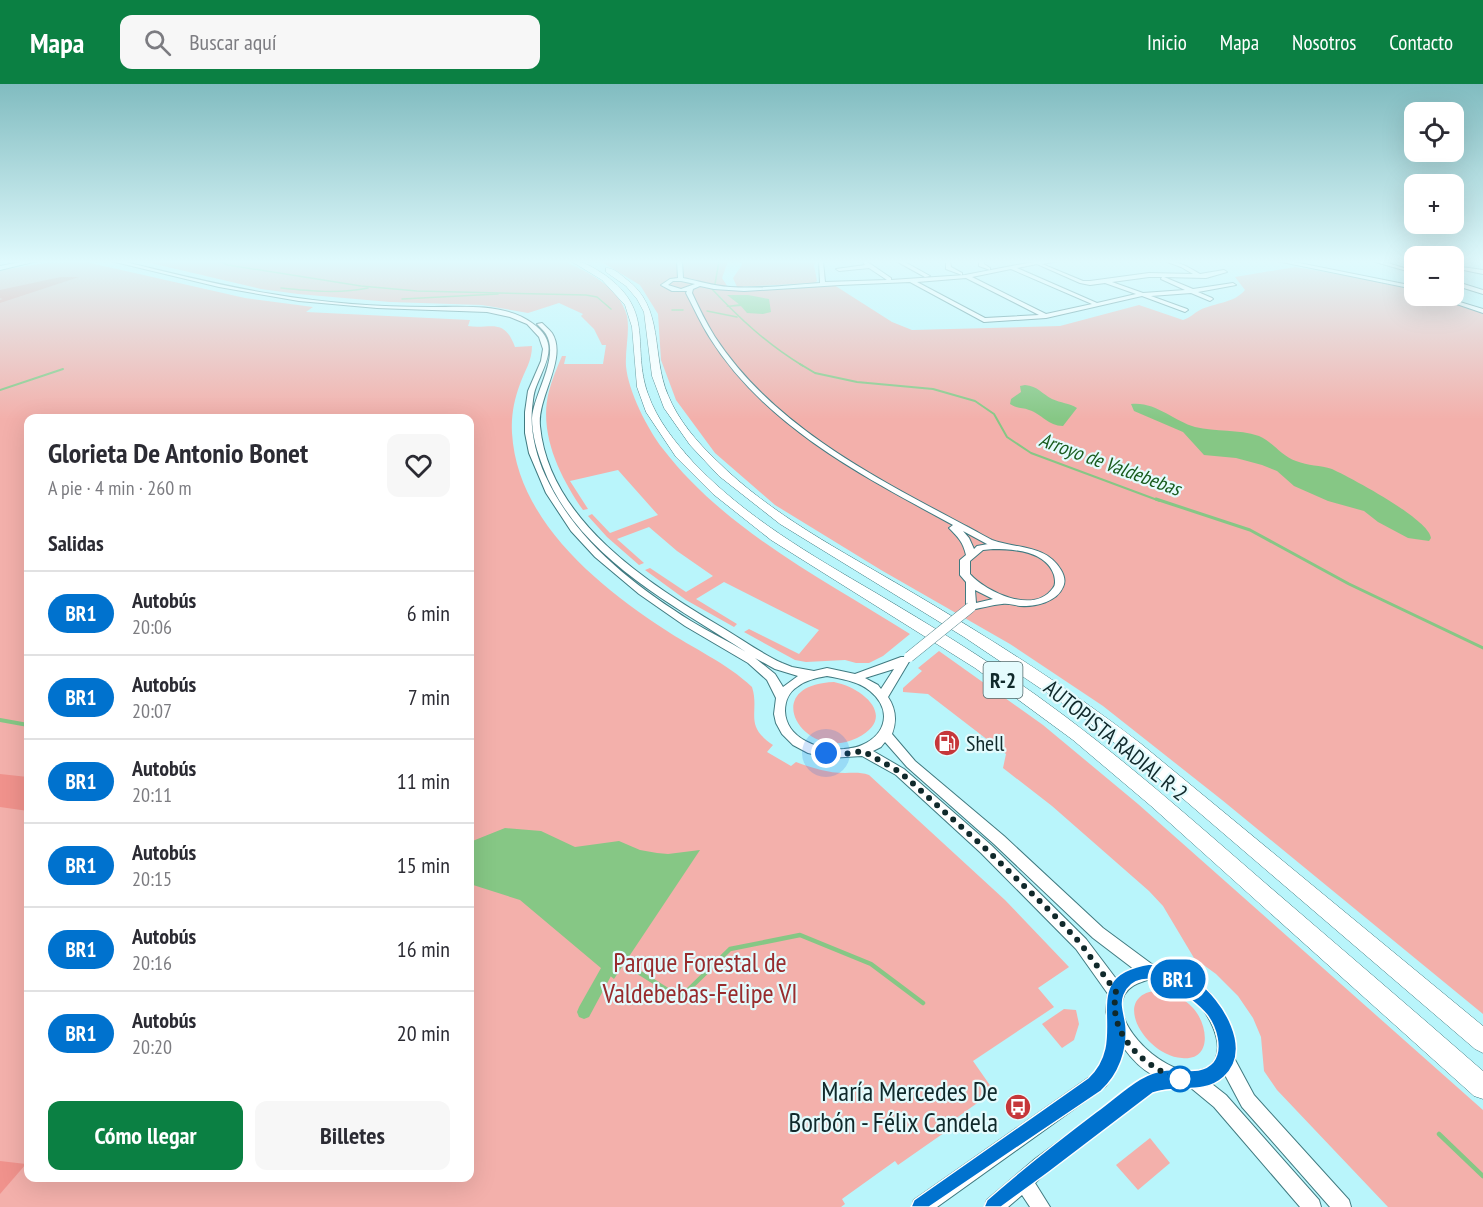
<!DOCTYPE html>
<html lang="es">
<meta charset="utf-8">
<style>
:root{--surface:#fff;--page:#f7f7f7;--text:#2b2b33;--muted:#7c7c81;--line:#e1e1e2;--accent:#0b8043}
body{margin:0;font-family:"PT Sans Narrow",sans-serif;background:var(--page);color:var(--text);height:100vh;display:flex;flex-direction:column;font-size:22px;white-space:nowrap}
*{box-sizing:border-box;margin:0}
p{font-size:20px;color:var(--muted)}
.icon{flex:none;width:33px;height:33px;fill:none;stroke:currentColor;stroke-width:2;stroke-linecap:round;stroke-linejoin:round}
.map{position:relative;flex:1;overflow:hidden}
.panel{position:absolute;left:24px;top:330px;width:450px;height:768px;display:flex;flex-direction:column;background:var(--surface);border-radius:12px;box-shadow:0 6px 24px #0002}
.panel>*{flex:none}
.badge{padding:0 12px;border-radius:20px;font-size:21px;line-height:39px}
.controls{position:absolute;left:1404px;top:18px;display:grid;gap:12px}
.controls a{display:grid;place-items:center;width:60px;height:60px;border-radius:12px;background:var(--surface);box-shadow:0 6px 24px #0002;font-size:30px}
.you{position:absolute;width:30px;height:30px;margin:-15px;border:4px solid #fff;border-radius:50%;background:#1a73e8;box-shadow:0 0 0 9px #1a73e833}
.map>.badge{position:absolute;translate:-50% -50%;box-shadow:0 0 0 3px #fff}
h2{padding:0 24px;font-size:22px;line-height:54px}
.round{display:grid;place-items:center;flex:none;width:63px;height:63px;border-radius:12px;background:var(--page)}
.summary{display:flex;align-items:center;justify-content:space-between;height:102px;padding:0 24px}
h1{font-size:28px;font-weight:700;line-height:45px}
.button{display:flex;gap:12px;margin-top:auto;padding:12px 24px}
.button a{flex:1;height:69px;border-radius:12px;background:var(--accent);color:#fff;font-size:24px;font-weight:700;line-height:69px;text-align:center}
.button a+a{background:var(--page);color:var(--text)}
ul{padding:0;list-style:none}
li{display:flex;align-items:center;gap:18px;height:84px;padding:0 24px;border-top:2px solid var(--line)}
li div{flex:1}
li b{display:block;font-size:22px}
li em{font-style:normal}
li .badge{min-width:66px;font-weight:700;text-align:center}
header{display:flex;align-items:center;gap:36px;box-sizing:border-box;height:84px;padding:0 30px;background:var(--accent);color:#fff}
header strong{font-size:28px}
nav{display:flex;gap:33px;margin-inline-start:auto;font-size:21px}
.search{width:420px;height:54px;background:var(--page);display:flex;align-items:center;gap:15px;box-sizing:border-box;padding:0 21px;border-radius:12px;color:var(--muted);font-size:22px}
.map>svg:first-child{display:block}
.green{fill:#f3b0ab;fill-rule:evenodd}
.forest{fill:#f0928c}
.water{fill:#86c785}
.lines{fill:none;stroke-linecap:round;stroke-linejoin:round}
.stream-far4{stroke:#86c785;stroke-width:1.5}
.stream-far3{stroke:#86c785;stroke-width:2}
.stream-far2{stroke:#86c785;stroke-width:3}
.stream-far1{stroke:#86c785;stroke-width:4}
.stream{stroke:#86c785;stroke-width:4.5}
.canal{fill:#86c785;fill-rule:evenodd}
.minor-casing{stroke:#407a80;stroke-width:2}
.highway-casing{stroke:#407a80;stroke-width:1}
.minor{fill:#fff;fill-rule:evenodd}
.highway{fill:#fff;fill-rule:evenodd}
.minor-bridge-casing{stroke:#407a80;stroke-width:11;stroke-linecap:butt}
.minor-bridge{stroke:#fff;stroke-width:10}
.line{fill:#0072ce;stroke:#fff;stroke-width:1.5}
.walk{stroke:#10292b;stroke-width:6;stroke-dasharray:0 10.8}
.stop-dot{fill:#fff;stroke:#0072ce;stroke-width:3}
.labels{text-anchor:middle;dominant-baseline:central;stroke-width:4.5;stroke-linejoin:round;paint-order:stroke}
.far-water-label{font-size:20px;font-style:italic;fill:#195c1e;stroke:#e4fbfd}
.shield{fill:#e4fbfd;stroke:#50686a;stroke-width:1.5}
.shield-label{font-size:21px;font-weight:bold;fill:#10292b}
.street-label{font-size:22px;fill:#10292b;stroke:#e4fbfd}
.poi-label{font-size:22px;fill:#10292b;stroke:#e4fbfd;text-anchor:start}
.near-park-label{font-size:27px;fill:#982b2d;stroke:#e4fbfd}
.near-poi-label{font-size:27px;fill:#10292b;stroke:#e4fbfd;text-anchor:end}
</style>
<header>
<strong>Mapa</strong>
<div class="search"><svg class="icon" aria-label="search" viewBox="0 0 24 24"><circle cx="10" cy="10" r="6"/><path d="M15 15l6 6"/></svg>Buscar aquí</div>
<nav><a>Inicio</a><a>Mapa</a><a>Nosotros</a><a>Contacto</a></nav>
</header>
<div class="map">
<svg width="1483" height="1123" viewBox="0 0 1483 1123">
<rect width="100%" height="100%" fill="#b9f5fb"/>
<!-- green -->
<g class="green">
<path d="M142 177H563C588 188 619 202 627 232 630 248 625 265 626 282 628 307 648 346 663 365 726 447 825 496 910 550L883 572 869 579H856L845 576 806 578 795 576 744 548 749 545 799 570 819 546 724 498 696 515 737 540 734 543 686 516 645 486 650 484 686 508 713 492 677 467 649 443 617 455 644 479 639 481 607 453 588 432 592 430 610 449 658 431 618 386 570 397 588 425 583 426C560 393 538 349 549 307 552 295 557 284 562 272H566L564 280H603L606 261H602L594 245 581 232 583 230 559 219 528 229 482 221 390 218 298 210 261 205Z"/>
<path d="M600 177H728L722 194 729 205 834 201 892 238 912 246 1060 242 1139 221 1183 236C1190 234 1194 229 1200 226 1216 218 1233 220 1245 206L1235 193 1295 183 1392 199 1414 206V212H1432L1483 228V930L1222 716 1103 622 1010 560 881 486 775 421 715 369 676 316 661 276 658 230 640 201Z"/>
<path d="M742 177H816L814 181 817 197 814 199 737 203 733 194 742 181Z"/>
<path d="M86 178 245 214 313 223 306 228 470 236 468 242C489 246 504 232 515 263L532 262C532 277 525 286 520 300 514 316 511 332 512 349 517 436 597 501 664 545 692 564 727 579 752 603 760 628 743 641 773 661L767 668 791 682 796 678C812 684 828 689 845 689 854 689 860 688 869 691L1005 816 1069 883 1038 904 1054 923 973 977 994 1007 948 1040 951 1044 898 1081 895 1077 842 1115 845 1120 841 1123H0V186L46 179ZM28 334H470V1094H28Z"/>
<path d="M939 567 1043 641 1138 720 1483 1026V1123H1388L1277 1006 1264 987 1261 953 1253 934 1238 912 1216 890 1194 874 1163 822 1149 807 1052 722 1003 684 1006 670 928 610 903 608V604L922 587 918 584Z"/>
<path d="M834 598C864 604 898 634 857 654 805 680 756 601 834 598Z"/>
<path d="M1161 906C1173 910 1184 914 1193 924 1208 940 1213 977 1182 974 1145 972 1107 909 1161 906Z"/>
<path d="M1064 925 1076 926 1079 940 1074 956 1062 964 1042 940Z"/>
<path d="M1150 1054 1170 1079 1138 1106 1116 1081Z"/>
</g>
<!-- forest -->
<g class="forest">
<path d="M61 193H79L0 219V216L3 215 0 214V206Z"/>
<path d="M0 690 28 693V727L0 723Z"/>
<path d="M0 1077 26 1080 0 1110Z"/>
</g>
<!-- water -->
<g class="water">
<path d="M727 211H748L769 215 771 228 763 230 747 229 740 221Z"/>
<path d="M1025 301C1038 302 1042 310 1052 315 1061 319 1069 319 1077 324L1063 342C1048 342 1042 330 1029 326 1022 323 1017 325 1010 320L1011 315 1021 308 1020 302Z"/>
<path d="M1131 320C1155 317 1174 337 1195 343 1216 348 1238 345 1259 352 1273 358 1281 372 1296 377 1308 382 1320 381 1332 385 1351 394 1429 435 1431 454L1429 457 1408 454 1378 438 1364 427 1328 417 1294 402 1277 387 1262 381 1236 374 1204 371 1183 348 1134 327Z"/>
<path d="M505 744 541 747 575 763 619 757 640 766 657 769 668 770 700 766 614 895 520 816 470 800V758Z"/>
</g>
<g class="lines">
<!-- stream-far4 -->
<g class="stream-far4">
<path d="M219 177 228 181 361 202 417 207 586 211 597 213 611 225"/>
<path d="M715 200 719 177"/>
<path d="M281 204C310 207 339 210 368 204"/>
<path d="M712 205C740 235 767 260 803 282"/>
<path d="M402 215 498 210"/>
<path d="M672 226H683"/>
<path d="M707 227 737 233"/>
</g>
<!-- stream-far3 -->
<g class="stream-far3">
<path d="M800 280 815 289 857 298 933 305 975 317 994 330 1007 353 1031 369 1160 417"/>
<path d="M0 306 63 285"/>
</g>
<!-- stream-far2 -->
<path class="stream-far2" d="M1156 415 1250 446 1349 500 1483 564"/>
<!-- stream-far1 -->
<path class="stream-far1" d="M0 636 28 641"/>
<!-- stream -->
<g class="stream">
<path d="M624 879 680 914 730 865 800 851 871 880 923 919"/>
<path d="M1439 1050 1483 1092"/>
</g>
<!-- canal -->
<g class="canal">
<path d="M740 220 742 221V222L728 223 726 222Z"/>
<path d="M606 882 611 884 613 888 611 892 589 933 584 935 579 933 577 928 579 923 601 884Z"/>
</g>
<!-- minor casing -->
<g class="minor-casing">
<g id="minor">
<path d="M25 177H37L0 186V182Z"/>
<path d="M111 177H121C171 189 221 202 272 210 324 219 378 223 431 223 463 223 505 219 532 239 561 259 545 279 536 303 533 310 533 318 532 325 530 347 536 371 545 391 574 455 633 501 691 537 709 548 728 557 746 568 671 519 577 473 543 383 537 367 532 351 532 334 534 309 560 273 546 250 544 247 540 243 537 240L542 239C545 242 549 245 552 249 568 274 537 313 540 342 549 437 649 500 723 544 743 556 762 570 782 579L792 583 814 587 827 584 855 590 901 573H909L910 576 888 613C896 625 897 637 892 650L915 677 1004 752 1103 844 1153 881 1183 891 1209 908 1224 930 1232 949 1234 962 1233 972 1254 1011 1349 1116 1351 1123H1330L1242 1023 1225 991 1212 1000 1226 1011 1319 1116 1321 1123H1300L1214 1023 1191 1004 1179 1002 1165 1003 1153 1008 1047 1087 1035 1099 1050 1123H1030L1022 1111 1008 1123H985L987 1116 1035 1075 1141 996 1153 991C1141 985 1131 974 1123 963L1114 990 1106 1002 937 1123H912L914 1116 1094 990 1102 978 1106 965 1110 940 1106 928 1108 910 1076 865 981 769 896 691 862 672 829 674 808 669 793 661 782 650 776 639 774 630 776 614 767 596 748 579 685 542 639 510 595 473 571 447 546 409 529 369 525 349V328L528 307 541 277 543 265 539 253 527 240 510 233 487 228 377 224 299 217 219 203ZM755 574 775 585 798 592 783 603 775 590ZM894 585 881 605 878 601 865 594ZM827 592C842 595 858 597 870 607 892 625 887 650 862 661 856 664 851 664 844 665 820 667 786 655 785 627 785 617 789 608 797 603 806 596 816 594 827 592ZM885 658 907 683 994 760 1093 854 1135 886 1121 891 1117 896 1086 855 991 761 904 685 873 667 881 663ZM1150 895C1166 898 1179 903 1192 913 1211 929 1236 979 1198 987 1162 994 1095 926 1133 902 1137 899 1145 897 1150 895Z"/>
<path d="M677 177H682L683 194C699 197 713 202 730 203 760 205 790 201 820 199L819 177H823L825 198 887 196 869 184 839 187 836 185 865 181 862 177H866L891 194V196L965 191 1033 178 1058 177 1042 180 1083 197H1090L1149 189 1193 190 1181 183 1165 177C1179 177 1188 183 1200 190L1224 186 1227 188 1206 194 1164 193 1193 205 1233 199 1236 201 1198 208 1212 214 1213 215 1210 217 1191 209 1151 212 1187 225 1188 226 1185 228 1142 212 1046 234 984 238 910 198 840 201 744 207 714 205 700 202 693 205 692 209C699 224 706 239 715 253 774 343 876 394 968 443 976 447 984 452 992 456 1016 465 1046 460 1061 486 1064 491 1066 497 1063 503 1057 518 1035 523 1020 522 1014 521 1008 519 1002 520 992 521 981 524 971 526L966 523V498L960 491V476L966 471C963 458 958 453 949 444L953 441C864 393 765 342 710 254 701 240 694 224 686 209L687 207H672L661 201 670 195 678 194ZM1037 180 1080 199 1090 201 1105 199 1136 210 1097 219 1017 184ZM1011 185 1092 220 1046 230 972 193ZM1149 193H1162L1161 195 1185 206 1143 209 1112 198ZM966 194 1039 231 985 234 917 198ZM673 197H681L695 200 681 205 668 201ZM963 447 987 460H988L977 462 974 465 969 454ZM993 465C1014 465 1046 467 1054 491 1055 495 1056 501 1053 504 1034 531 986 508 970 490V477L983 466ZM975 506 993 515 976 519Z"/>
<path d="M896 177H903L930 192 925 193Z"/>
<path d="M946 177H950L951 183 962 189V191L946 185Z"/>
<path d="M979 177H984V180L990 184V186L979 182Z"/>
<path d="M1277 177H1289L1414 202V205Z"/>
<path d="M1372 177H1381L1414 187V189Z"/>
<path d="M1454 182 1483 186V190L1454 184Z"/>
<path d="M1454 197 1483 206V210L1454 201Z"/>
<path d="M1433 212H1440L1483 225V229Z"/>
</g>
</g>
<!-- highway casing -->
<g class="highway-casing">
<g id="highway">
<path d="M571 177C584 177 594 184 605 191 656 228 631 262 648 310 657 336 675 358 693 378 745 433 811 471 876 509 930 541 984 574 1036 611 1116 668 1189 733 1264 798 1337 861 1410 923 1483 987V1015L1474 1012 1151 722 1073 656 975 584 771 456 713 410 676 373 646 328 637 303 632 243 625 221 602 196Z"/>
<path d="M606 184C614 184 620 190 626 195 665 223 651 271 668 311 678 336 697 358 716 376 771 431 842 467 908 506 988 553 1066 602 1140 659L1483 942V969L1475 965 1174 707 1080 631 964 553 780 440 719 392 690 361 664 324 652 292 644 228 637 215 626 202 606 188Z"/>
</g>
</g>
<!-- minor -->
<use href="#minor" class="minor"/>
<!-- highway -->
<use href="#highway" class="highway"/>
<!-- minor-bridge casing -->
<g class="minor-bridge-casing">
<path id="minor-bridge" d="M909 573 971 523"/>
</g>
<!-- minor-bridge -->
<use href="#minor-bridge" class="minor-bridge"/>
</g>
<!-- sky -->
<linearGradient id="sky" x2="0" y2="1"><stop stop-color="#81bcc0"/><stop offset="0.53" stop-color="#e0fafd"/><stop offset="1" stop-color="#e0fafd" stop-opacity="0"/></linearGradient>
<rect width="1483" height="335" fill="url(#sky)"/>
<!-- line -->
<path class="line" d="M1150 880C1166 882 1184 888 1197 897 1223 916 1254 965 1224 993 1203 1012 1176 1000 1153 1009L1049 1088 1001 1123H984L987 1116C1022 1085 1059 1056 1096 1028 1111 1017 1125 1004 1140 995 1147 991 1158 987 1166 986 1181 984 1201 992 1213 978 1223 965 1216 943 1207 931 1192 913 1140 874 1124 911 1120 921 1125 931 1126 942 1128 966 1119 991 1101 1007L929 1123H911L914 1116 1088 994C1133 952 1071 892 1150 880Z"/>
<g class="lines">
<!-- walk -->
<path class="walk" d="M826 669 845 670 863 667 900 688 986 765 1057 834 1081 860 1116 908C1109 943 1131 970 1161 987 1167 990 1178 994 1180 995"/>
</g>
<!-- icons -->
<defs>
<g id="fuel-disc" transform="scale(1.35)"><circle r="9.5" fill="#c6373a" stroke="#e4fbfd"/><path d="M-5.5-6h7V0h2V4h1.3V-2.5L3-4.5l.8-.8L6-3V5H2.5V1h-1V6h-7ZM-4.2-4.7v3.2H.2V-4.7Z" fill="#fff"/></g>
<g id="bus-disc" transform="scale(1.35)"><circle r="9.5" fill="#c6373a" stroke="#e4fbfd"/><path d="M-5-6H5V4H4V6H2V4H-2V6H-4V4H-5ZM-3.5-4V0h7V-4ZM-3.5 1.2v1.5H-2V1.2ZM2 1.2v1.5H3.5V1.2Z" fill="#fff"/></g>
</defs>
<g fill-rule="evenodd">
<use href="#fuel-disc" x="947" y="659"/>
<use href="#bus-disc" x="1018" y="1023"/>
</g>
<!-- markers -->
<circle class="stop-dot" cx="1180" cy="995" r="12"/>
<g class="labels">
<!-- far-water labels -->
<g class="far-water-label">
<text transform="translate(1110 380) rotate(20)">Arroyo de Valdebebas</text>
</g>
<!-- shield labels -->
<rect class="shield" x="983.5" y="578" width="39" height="36" rx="4.5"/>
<g class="shield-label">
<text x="1003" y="596">R-2</text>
</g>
<!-- street labels -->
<g class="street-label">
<text transform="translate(1116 656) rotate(39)">AUTOPISTA RADIAL R-2</text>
</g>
<!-- poi labels -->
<g class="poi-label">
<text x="966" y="659">Shell</text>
</g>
<!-- near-park labels -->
<g class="near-park-label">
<text x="700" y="878">Parque Forestal de<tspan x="700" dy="31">Valdebebas-Felipe VI</tspan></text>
</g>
<!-- near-poi labels -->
<g class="near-poi-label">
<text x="998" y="1007">María Mercedes De<tspan x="998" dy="31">Borbón - Félix Candela</tspan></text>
</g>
</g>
</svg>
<div class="controls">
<a><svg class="icon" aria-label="locate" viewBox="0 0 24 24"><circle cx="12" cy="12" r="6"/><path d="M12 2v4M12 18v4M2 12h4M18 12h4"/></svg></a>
<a>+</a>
<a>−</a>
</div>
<div class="you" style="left:826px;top:669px"></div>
<b class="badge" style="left:1178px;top:895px;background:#0072ce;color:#fff">BR1</b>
<section class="panel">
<div class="summary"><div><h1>Glorieta De Antonio Bonet</h1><p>A pie · 4 min · 260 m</p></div><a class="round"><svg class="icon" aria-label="heart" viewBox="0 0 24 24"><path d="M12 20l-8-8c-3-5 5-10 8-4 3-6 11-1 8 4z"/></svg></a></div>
<h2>Salidas</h2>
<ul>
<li><span class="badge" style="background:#0072ce;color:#fff">BR1</span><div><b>Autobús</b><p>20:06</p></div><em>6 min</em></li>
<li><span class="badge" style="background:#0072ce;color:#fff">BR1</span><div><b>Autobús</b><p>20:07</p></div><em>7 min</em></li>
<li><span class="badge" style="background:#0072ce;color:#fff">BR1</span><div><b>Autobús</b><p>20:11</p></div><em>11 min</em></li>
<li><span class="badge" style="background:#0072ce;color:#fff">BR1</span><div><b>Autobús</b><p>20:15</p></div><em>15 min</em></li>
<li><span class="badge" style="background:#0072ce;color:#fff">BR1</span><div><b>Autobús</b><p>20:16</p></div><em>16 min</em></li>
<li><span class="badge" style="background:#0072ce;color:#fff">BR1</span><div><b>Autobús</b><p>20:20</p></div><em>20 min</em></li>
</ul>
<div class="button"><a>Cómo llegar</a><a>Billetes</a></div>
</section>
</div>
